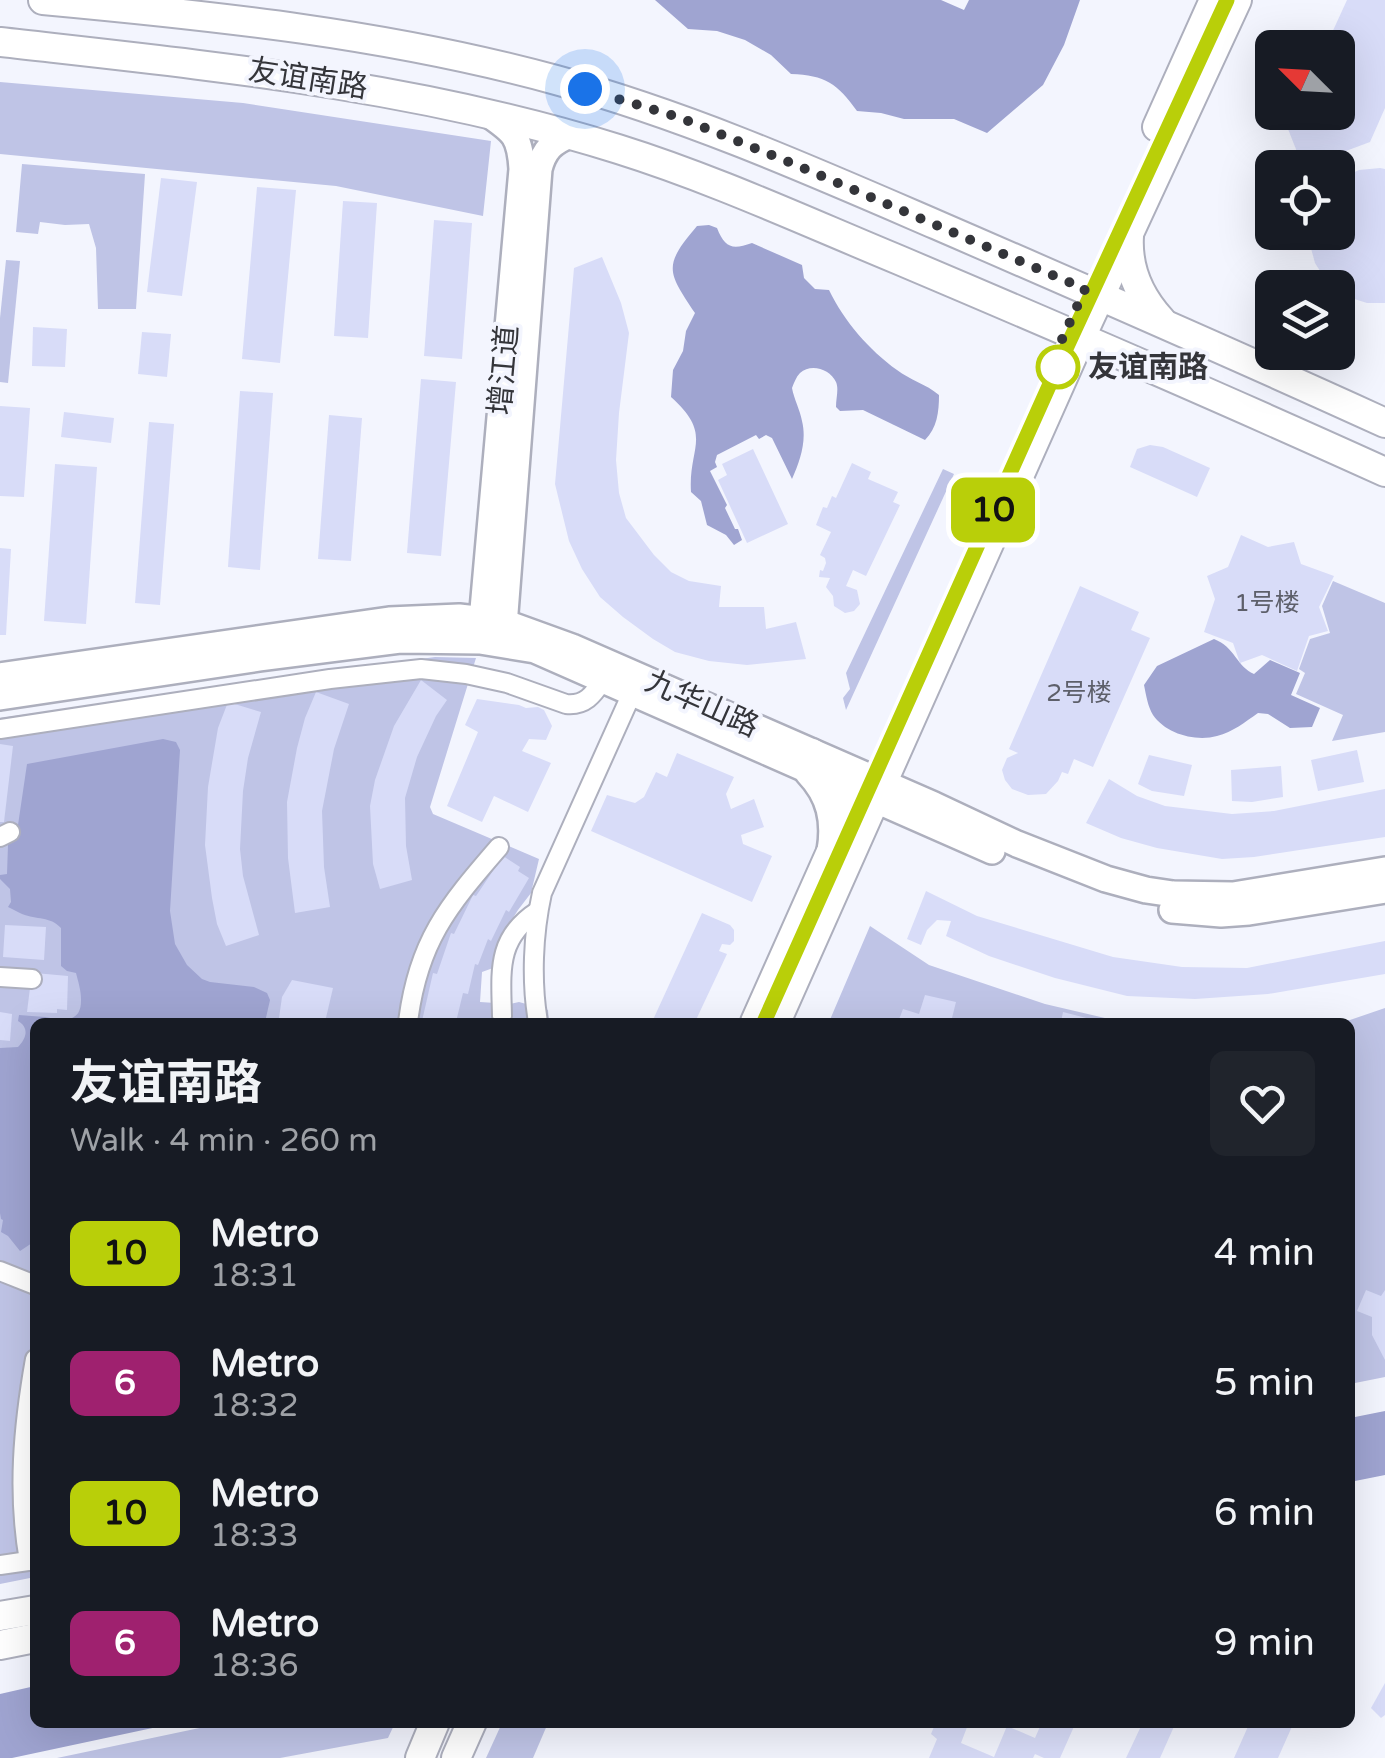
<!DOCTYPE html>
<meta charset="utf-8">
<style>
:root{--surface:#171b24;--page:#20242c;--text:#f1f3f6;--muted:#9ea1a6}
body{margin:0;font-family:"Varela Round","Noto Sans SC",sans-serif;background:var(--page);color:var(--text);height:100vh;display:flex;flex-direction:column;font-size:38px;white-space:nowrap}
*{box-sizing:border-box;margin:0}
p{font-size:32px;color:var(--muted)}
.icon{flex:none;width:55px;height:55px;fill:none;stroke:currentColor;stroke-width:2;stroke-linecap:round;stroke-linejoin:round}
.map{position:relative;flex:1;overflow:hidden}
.sheet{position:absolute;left:30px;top:1018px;width:1325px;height:710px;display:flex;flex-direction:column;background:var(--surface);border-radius:15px;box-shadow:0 10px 40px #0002}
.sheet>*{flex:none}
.badge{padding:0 20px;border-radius:15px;font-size:35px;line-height:65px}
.needle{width:65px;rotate:294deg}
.controls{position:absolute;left:1255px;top:30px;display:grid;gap:20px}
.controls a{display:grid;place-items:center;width:100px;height:100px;border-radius:15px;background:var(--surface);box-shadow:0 10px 40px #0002;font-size:50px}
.you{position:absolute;width:50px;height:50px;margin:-25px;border:8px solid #fff;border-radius:50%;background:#1a73e8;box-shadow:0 0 0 15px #1a73e833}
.map>.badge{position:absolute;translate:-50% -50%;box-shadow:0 0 0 5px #fff}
.round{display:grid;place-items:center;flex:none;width:105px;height:105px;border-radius:15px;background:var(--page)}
.head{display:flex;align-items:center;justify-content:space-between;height:170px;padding:0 40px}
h1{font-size:48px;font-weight:700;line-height:75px}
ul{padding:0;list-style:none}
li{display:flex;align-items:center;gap:30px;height:130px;padding:0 40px}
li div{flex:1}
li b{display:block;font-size:38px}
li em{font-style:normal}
li .badge{min-width:110px;font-weight:700;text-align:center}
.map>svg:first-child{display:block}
.green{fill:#bfc4e6}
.water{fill:#9fa4d1}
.building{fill:#d8dcf8}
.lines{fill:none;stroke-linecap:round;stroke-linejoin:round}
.street-casing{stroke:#adafbd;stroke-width:22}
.secondary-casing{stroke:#adafbd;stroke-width:30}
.primary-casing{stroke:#adafbd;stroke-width:32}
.street{stroke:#fff;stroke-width:18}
.secondary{stroke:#fff;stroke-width:25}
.primary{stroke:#fff;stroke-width:28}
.line-casing{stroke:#fff;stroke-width:22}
.line{stroke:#b9cf09;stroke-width:15}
.walk{stroke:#34353a;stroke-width:10;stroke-dasharray:0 18}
.stop-dot{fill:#fff;stroke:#b9cf09;stroke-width:5}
.labels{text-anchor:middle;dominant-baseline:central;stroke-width:8;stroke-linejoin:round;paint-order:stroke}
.number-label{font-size:25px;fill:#5d5f6a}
.street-label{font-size:30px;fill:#34353a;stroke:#f3f5fe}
.stop-label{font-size:30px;font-weight:bold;fill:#34353a;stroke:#f3f5fe;text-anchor:start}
</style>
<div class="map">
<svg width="1385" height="1758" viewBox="0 0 1385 1758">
<rect width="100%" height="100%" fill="#f3f5fe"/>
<!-- green -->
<g class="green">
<path d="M0 82 243 103 491 141 483 216 336 186 0 154Z"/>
<path d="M22 164 145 174 136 309H98L96 248 89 224 65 225 40 222 38 234 16 232Z"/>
<path d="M6 260 20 261 8 383 0 382V318Z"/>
<path d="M943 469 954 474 846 710 843 698 850 689 846 673Z"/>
<path d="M1333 581 1385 603V732L1332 741 1343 715 1296 694 1305 673 1299 669 1310 639 1330 633 1322 606Z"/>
<path d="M435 657 476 658 430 807 433 814 539 859 531 893 518 910 501 937 493 968 482 972 480 1002 510 1004 519 1002 548 1010 549 1022H35V1577L0 1584V718Z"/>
<path d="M870 926 929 965 1045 1004 1122 1022H829Z"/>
<path d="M1385 1008V1377L1350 1384V1022H1332L1350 1020Z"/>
<path d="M228 1722 395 1723 388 1738 280 1758H57Z"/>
<path d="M502 1723H548L533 1758H486Z"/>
</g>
<!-- water -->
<g class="water">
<path d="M655 0H941L964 10 969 0H1080L1064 45 1043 85 987 133 954 119H904L881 113 857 111C838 84 825 75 791 74L771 55 745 40 717 31 688 29Z"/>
<path d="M709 225 717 228C725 248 732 250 752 243L802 265 804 278 815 289 829 290C844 321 869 350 897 370 910 380 926 384 939 395 939 412 937 428 925 440L863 410 840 411 836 407C836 398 839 389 836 382 830 369 811 363 800 373 796 377 794 383 792 388 794 399 800 410 802 421 807 441 800 461 792 479L772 438 766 435 759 439 756 435 717 455 715 462 717 467 710 471 727 505 725 508 735 529H738L742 540 734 545 726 535 707 525 701 501 691 492C688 446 714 436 671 397L673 370 683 351 686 331 695 313C667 271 663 266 697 226Z"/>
<path d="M1214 639C1235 647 1237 667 1254 674L1270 660 1300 673 1291 695 1320 708 1312 727 1290 728 1268 714 1258 713C1245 722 1233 732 1217 736 1196 742 1166 734 1153 715 1148 707 1146 695 1144 685L1157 666Z"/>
<path d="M163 739 176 742 180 750 170 911 175 944 187 965 202 979 210 982 254 987 267 993 270 1000 265 1022H35V1241L20 1251 8 1236 1 1232 3 1220 1 1219 0 1213V1048L18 1047C26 1039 30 1028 18 1021L19 1015C27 1016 36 1016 45 1017 60 1020 82 1025 81 999 81 990 78 981 76 973L67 971 61 966V928C50 916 37 920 22 914 17 912 13 909 8 907L11 902 10 889 0 879V875L7 874 8 845 18 825 27 764Z"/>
<path d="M1385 1411V1475L1350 1482V1418Z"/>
<path d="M35 1686V1722L176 1723 12 1758H0V1694Z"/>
</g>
<!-- building -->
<g class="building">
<path d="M1347 0H1385V108L1370 142 1303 167 1288 129 1296 112H1338V48H1325Z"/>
<path d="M1380 168 1385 169V303H1367L1345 296 1338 290V288L1327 282 1315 263 1309 241 1310 232H1338V180L1359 170Z"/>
<path d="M161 178 197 182 182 296 147 292Z"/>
<path d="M257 187 296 190 280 363 242 359Z"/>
<path d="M343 201 377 203 368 338 334 336Z"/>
<path d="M434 220 472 223 462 359 424 356Z"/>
<path d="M602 257 621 303 629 333 619 413 616 460 619 493 626 518 654 555 671 572 689 581 721 586 719 607H764L766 629 796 622 806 659 747 665 709 661 675 652 653 639 623 617 600 597 582 569 569 541 555 484 574 268Z"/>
<path d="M33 327 67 329 65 367 32 366Z"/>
<path d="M142 332 171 334 167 377 138 374Z"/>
<path d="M421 379 456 382 441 556 407 553Z"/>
<path d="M240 391 273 393 260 570 228 567Z"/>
<path d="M0 406 30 408 24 497 0 496Z"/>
<path d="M64 412 114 418 111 443 61 437Z"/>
<path d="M329 415 362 418 351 561 318 559Z"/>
<path d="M149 422 174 424 160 605 135 603Z"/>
<path d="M1150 445 1163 447 1210 468 1197 497 1130 467 1137 449Z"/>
<path d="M753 449 788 524 747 543 718 480 727 475 722 464Z"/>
<path d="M852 463 871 472 868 479 898 492 893 502 900 505 866 576 853 570 846 586 857 590 860 604 854 611 845 613 834 606 833 596 826 587 830 578 819 577 820 570 823 571 826 563 825 558 820 555 831 532 816 525 823 507 827 508 832 496 836 498Z"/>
<path d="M55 464 97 467 86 624 44 621Z"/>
<path d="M1241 535 1268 547 1294 542 1301 564 1334 576 1319 607 1328 631 1309 636 1297 671 1262 655 1240 663 1233 643 1204 632 1215 599 1207 576 1228 567Z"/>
<path d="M0 548 11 549 6 635H0Z"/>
<path d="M1080 586 1139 612 1131 630 1150 638 1093 767 1074 759 1068 774 1062 772 1058 781 1046 794 1028 795 1012 789 1005 780 1002 770 1007 758 1018 753 1009 749Z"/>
<path d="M421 680 447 700 436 716 417 757 405 798 406 846 412 880 380 889 373 864 370 806 375 780 394 726Z"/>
<path d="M316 692 349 704 334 749 322 811 324 867 330 907 295 913 288 858 287 802 297 748 305 718Z"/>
<path d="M477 699 519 705 526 708 538 707 544 710 552 726 546 740 529 739 522 751 551 763 528 812 494 796 482 822 447 806 478 732 465 725Z"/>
<path d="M228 702 261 712 248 758 243 791 240 849 243 876 259 935 226 946 217 924 212 898 205 845 208 787 218 728Z"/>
<path d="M0 744 13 746 4 822H0Z"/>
<path d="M1357 750 1364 782 1318 791 1311 760Z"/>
<path d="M677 753 734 777 726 794 731 809 754 799 764 827 741 835 743 844 772 856 752 902 591 831 607 795 635 803 644 797 656 772 667 777Z"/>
<path d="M1149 755 1192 765 1184 796 1152 791 1138 784Z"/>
<path d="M1281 766 1283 797 1252 802 1232 801 1231 770Z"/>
<path d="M1109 779 1137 796 1165 806 1232 814 1274 811 1385 789V837L1254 857 1222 859 1157 848 1121 838 1086 823Z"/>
<path d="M503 856 520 867 518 871 529 878 509 912 506 910 491 941 488 939 478 965 475 964 468 994 463 993 456 1022 422 1021 433 973 437 974 451 933 454 934 473 895 476 896Z"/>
<path d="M926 891 977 916 1113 957 1182 967 1247 968 1385 941V974L1268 994 1195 999 1127 996 1055 978 989 956 946 936 951 921 937 920 927 930 921 945 907 939Z"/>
<path d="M702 913 730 925 734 930V941L730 945 722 944 719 951 727 954 695 1022H652Z"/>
<path d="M5 925 46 927 44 960 3 957Z"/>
<path d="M35 973 68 976 67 1010 57 1009V1013L27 1012 30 988H34Z"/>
<path d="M292 980 333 988 325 1022H295L279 1018 282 997Z"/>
<path d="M925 995 956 1002 951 1022H898L903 1009 919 1014Z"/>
<path d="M0 1012 12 1014 10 1041 0 1040Z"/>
<path d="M1063 1012 1098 1021V1022H1061Z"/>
<path d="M1366 1290 1381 1296 1385 1290V1360L1372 1335V1317L1357 1311Z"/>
<path d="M35 1417V1521L32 1522 30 1460Z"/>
<path d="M1385 1683V1715L1381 1718 1371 1708Z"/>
<path d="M936 1722H969L961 1743 994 1757 1007 1726 1035 1738 1042 1722H1076L1060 1758H1044L1035 1754 1033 1758H929L937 1739 931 1734Z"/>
<path d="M1143 1722H1176L1160 1758H1126Z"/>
<path d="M1250 1722H1294L1278 1758H1234Z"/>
</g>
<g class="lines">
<!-- street casing -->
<g class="street-casing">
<g id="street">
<path d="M0 729 330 679 421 669 466 674 507 683 566 704C585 706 593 695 603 680"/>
<path d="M0 837 10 832"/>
<path d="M0 977 32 979"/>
<path d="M502 1016C501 971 496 938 538 911"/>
<path d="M408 1022C418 942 447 907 499 847"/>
<path d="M538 1022C531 981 533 934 542 893L632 693"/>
<path d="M0 1271 35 1285"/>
<path d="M29 1561C17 1492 23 1427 35 1359"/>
<path d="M0 1565 35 1560"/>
</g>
</g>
<!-- secondary casing -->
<g class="secondary-casing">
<g id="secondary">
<path d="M481 632 522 169C520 136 514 132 488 114"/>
<path d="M503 639 539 169C544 150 552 142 570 135"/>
<path d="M0 676 389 620 459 617 503 622 572 647 934 805 1017 844 1106 879 1146 890 1173 894 1233 895 1385 870"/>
<path d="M0 697 260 658 400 640 480 641 535 650 992 851"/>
<path d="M808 773C830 796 835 821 830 851"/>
<path d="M1172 910 1221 914 1249 912 1385 890"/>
</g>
</g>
<!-- primary casing -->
<g class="primary-casing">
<g id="primary">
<path d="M43 0C216 16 388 34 556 80 688 116 812 171 937 225 1087 290 1236 355 1385 423"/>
<path d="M0 42C211 66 414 85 618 149 714 179 807 222 899 260 1062 329 1224 399 1385 472"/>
<path d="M1157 127 1214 0"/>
<path d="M1129 236C1127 269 1139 296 1161 320"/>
<path d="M812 753C835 771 850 786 856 815"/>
<path d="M755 1022 854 800"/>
<path d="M776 1022 1081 337 1237 0"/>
<path d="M0 1616 35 1610"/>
<path d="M0 1645 35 1638"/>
<path d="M420 1758 435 1722"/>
<path d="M456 1758 472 1722"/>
</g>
</g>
<!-- street -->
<use href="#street" class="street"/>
<!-- secondary -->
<use href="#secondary" class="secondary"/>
<!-- primary -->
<use href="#primary" class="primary"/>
</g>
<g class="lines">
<!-- line casing -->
<g class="line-casing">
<path id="line" d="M764 1022 1058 366 1227 0"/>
</g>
<!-- line -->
<use href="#line" class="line"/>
<!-- walk -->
<path class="walk" d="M585 89 678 117 789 162 1085 289 1053 359 1058 367"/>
</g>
<!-- markers -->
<circle class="stop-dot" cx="1058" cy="367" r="20"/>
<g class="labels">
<!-- number labels -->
<g class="number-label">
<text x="1267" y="603">1号楼</text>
<text x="1079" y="693">2号楼</text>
</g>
<!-- street labels -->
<g class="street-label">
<text transform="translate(308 79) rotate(9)">友谊南路</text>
<text transform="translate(504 370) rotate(-85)">增江道</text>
<text transform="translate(702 704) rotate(24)">九华山路</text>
</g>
<!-- stop labels -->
<g class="stop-label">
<text x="1088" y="367">友谊南路</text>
</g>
</g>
</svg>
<div class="controls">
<a><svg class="needle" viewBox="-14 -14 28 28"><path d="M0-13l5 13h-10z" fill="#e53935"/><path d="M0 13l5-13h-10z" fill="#9ea1a6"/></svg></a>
<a><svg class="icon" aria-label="locate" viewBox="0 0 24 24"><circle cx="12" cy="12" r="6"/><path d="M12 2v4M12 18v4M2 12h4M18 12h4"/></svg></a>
<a><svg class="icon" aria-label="layers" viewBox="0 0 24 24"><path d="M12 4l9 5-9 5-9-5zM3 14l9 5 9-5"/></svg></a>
</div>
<div class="you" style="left:585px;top:89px"></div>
<b class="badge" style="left:993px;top:510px;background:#b9cf09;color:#111">10</b>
<section class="sheet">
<div class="head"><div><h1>友谊南路</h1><p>Walk · 4 min · 260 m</p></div><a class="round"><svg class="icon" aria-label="heart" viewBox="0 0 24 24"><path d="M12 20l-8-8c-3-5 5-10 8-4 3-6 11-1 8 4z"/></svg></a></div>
<ul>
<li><span class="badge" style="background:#b9cf09;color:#111">10</span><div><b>Metro</b><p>18:31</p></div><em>4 min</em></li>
<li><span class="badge" style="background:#9f216f;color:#fff">6</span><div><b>Metro</b><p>18:32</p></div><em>5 min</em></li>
<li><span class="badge" style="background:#b9cf09;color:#111">10</span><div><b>Metro</b><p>18:33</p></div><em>6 min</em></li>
<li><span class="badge" style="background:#9f216f;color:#fff">6</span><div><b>Metro</b><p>18:36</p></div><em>9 min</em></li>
</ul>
</section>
</div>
